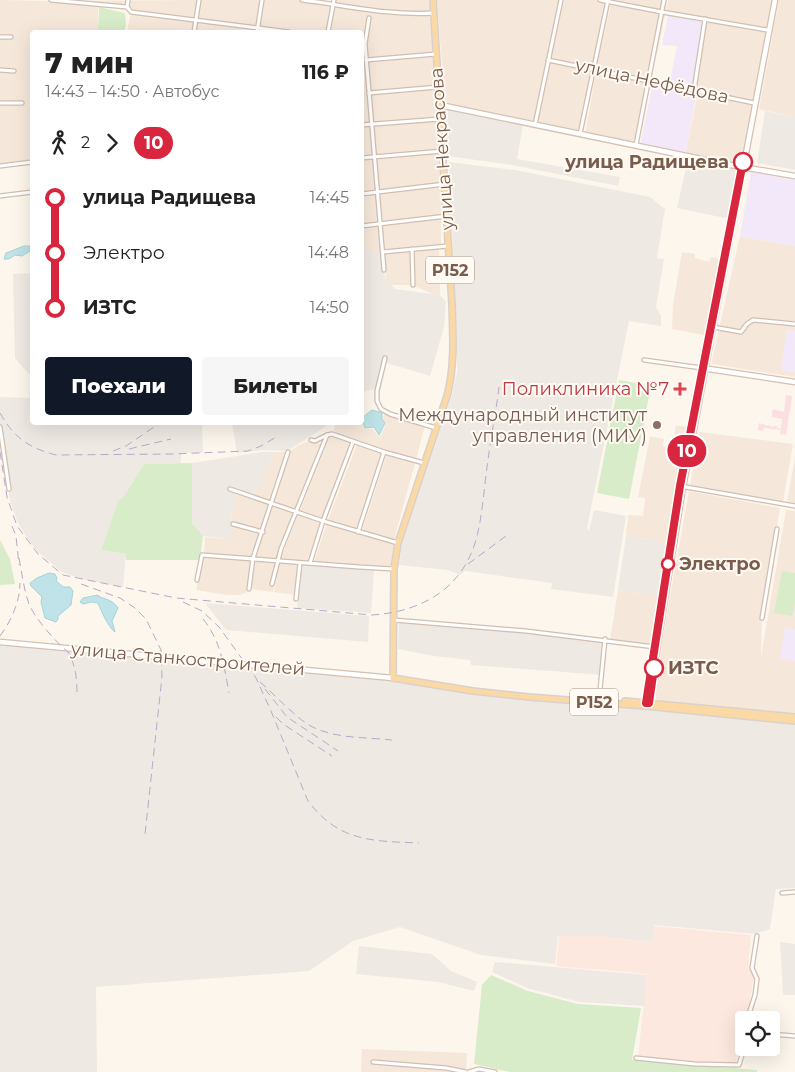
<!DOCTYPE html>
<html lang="ru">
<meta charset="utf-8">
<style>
:root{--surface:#fff;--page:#f6f6f6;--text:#222;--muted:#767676;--accent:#111827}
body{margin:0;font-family:Montserrat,sans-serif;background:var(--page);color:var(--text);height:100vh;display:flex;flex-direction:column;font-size:19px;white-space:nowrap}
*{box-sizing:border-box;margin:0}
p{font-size:16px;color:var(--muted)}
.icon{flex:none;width:28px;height:28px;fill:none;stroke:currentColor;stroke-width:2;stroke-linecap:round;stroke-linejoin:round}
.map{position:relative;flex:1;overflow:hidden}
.panel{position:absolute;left:30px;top:30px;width:334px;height:395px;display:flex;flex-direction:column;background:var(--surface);border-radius:5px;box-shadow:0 5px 20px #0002}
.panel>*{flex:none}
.badge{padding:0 10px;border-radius:16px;font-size:18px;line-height:32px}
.fabs{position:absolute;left:735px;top:1011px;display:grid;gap:10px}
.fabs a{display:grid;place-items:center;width:45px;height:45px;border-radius:5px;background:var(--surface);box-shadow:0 5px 20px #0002;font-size:25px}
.map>.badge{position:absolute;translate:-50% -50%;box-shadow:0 0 0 2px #fff}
.legs{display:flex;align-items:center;gap:8px;height:55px;padding:0 15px;font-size:16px}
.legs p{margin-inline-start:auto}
.head{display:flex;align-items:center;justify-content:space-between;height:85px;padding:0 15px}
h1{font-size:28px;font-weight:800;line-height:38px}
.action{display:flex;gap:10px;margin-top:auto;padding:10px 15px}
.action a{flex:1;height:58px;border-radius:5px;background:var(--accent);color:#fff;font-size:20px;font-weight:800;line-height:58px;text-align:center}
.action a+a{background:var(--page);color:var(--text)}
ul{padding:0 15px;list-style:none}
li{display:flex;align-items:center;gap:18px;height:55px;font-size:19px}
li i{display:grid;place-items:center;width:8px;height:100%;margin:0 6px;background:currentColor}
li i::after{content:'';width:12px;height:12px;margin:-6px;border:4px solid;border-radius:50%;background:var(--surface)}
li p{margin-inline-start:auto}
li:first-child i{background:linear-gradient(#0000 50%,currentColor 0)}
li:last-child i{background:linear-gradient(currentColor 50%,#0000 0)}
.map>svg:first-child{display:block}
.residential{fill:#f5e8da}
.commercial{fill:#fde8e0}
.industrial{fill:#efe9e4}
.education{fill:#f3e8fa}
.medical{fill:#fbdfe3}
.green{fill:#d8ecc9}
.water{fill:#bfe3e8;stroke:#a5d3da}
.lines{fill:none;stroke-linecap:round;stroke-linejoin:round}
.street-casing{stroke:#d1beb0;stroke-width:5.5}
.secondary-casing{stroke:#d6c0b0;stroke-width:7}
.primary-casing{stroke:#dad1cd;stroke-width:8}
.street{stroke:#fff;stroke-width:3}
.secondary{stroke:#fff;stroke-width:4.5}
.primary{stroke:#fbd9a5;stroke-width:5}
.rail{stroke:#b9a8c9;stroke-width:1;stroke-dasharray:8 5;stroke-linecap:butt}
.line-1-casing{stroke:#fff;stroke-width:11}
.line-1{stroke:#d7263d;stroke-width:8}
.stop-1-dot{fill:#fff;stroke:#d7263d;stroke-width:2.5}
.health-dot{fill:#e0444e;stroke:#fffaf3;stroke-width:2}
.education-dot{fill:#8d6e63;stroke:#fffaf3;stroke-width:2}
.labels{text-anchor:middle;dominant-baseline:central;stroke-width:4;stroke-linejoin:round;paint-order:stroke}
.shield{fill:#fffaf3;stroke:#a28b7f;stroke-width:1}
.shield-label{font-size:16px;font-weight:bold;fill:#7a5c4d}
.street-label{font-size:18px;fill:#7a5c4d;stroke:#fffaf3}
.stop-label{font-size:18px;font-weight:bold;fill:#7a5c4d;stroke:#fffaf3;text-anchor:start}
.health-label{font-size:18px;fill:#be3a42;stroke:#fffaf3;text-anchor:end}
.education-label{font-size:18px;fill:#785e54;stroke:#fffaf3;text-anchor:end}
</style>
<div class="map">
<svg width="795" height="1072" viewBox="0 0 795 1072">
<rect width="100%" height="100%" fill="#fdf6ec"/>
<!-- residential -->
<g class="residential">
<path d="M0 0 53 1 199 0 196 20 132 11 129 7 77 3 98 5V30L86 32H32V161L0 165V104L19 105 20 104 0 101V38H11L13 37 11 35H0Z"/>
<path d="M200 0H297L333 4 328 32H257L258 30H261L197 20Z"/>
<path d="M335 0H431L432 14H407L334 3Z"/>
<path d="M437 0H559L533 122 445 104Z"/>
<path d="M564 0H595L610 4 599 57 611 4 665 14 658 50 647 79 551 59Z"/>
<path d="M611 0H667L665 13 611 3Z"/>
<path d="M668 0H773L754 102 695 90 707 21 666 13Z"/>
<path d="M779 0H795V117L759 109Z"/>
<path d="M334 4 407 15H432L435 53 367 59 365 43H361V32H329Z"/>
<path d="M131 12 195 21 194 32H127Z"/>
<path d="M196 21 257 30V32H195Z"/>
<path d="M361 44H364L371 124 361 125Z"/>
<path d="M435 54 437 86 369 93 367 60Z"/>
<path d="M548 60 550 61 595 71 583 134 537 123Z"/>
<path d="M596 72 651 82 636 146 585 134Z"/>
<path d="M437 87 440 118 372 124 369 94Z"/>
<path d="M698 92 754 103 741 165 685 155Z"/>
<path d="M440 119 442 149 374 157 372 125Z"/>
<path d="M371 125 374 157 361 158V126Z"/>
<path d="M442 152 444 182 379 190 375 159Z"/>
<path d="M372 159 376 191 361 192V160Z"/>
<path d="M444 186 446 215 381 223 379 193Z"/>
<path d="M376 193 379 223 361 225V195Z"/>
<path d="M441 218V246L384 251 381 225Z"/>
<path d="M379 226 382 252 361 250V228Z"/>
<path d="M740 236 795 246V377L711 364Z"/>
<path d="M439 248 440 295 433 294 414 286 413 250Z"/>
<path d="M411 250 412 285H392L386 279 384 253Z"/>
<path d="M682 252 695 254V258L709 262 711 257 724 260 709 336 672 329 673 305Z"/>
<path d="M384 413 425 425 416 460 333 433 336 423H344L353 425 356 423 361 422V420L365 429H373L378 436 381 435 386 423 383 419Z"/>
<path d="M676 425 690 428 671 546 658 543 649 539 626 536 628 515 643 516 645 498 638 497 650 436 664 439 663 446 672 447Z"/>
<path d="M700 432 793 444 783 502 690 486Z"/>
<path d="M330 435 355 443 325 520 300 511Z"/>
<path d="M312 441 324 445 298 511 274 503 288 452 301 444Z"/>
<path d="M357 444 385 453 360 530 328 520Z"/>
<path d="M272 452H287L271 502 253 495 256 488 260 485 264 466 270 467Z"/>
<path d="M387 454 415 463 394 540 362 531Z"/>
<path d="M795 457V503L787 502Z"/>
<path d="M689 491 780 508 762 617 761 657 786 510 795 511V716L661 702 655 698 653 691Z"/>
<path d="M238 493 270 504 262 531 230 522Z"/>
<path d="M273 505 296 513 278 560 255 558Z"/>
<path d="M299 513 325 523 311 563 280 560Z"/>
<path d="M327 523 398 543 395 568 314 562Z"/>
<path d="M233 525 262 533 253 558 204 554 205 537 228 539Z"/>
<path d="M203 555 253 559 247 592 240 595H227L196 590Z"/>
<path d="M254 559 278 562 273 592 250 589Z"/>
<path d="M279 562 299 564 295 595 274 592Z"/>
<path d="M618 590 663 597 653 646 610 640Z"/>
<path d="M362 1049 467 1053 466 1070 442 1066 410 1064 382 1061H373V1065L408 1066 461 1072H361Z"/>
</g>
<!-- commercial -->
<path class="commercial" d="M654 926 751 935 748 968 754 975 749 1008 743 1022 740 1052 735 1064 638 1057 647 974 556 966 559 936H598L651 942Z"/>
<!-- industrial -->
<g class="industrial">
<path d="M444 107 523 124 517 159 620 177 618 186 512 165 448 156Z"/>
<path d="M765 111 795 117V170L757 163Z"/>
<path d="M688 160 739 170 730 219 677 208Z"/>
<path d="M449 162 515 170 650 197 665 209 657 258 664 259 656 307 661 316V326L629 321 587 528 589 531 594 510 626 516 613 597 551 589 552 583 465 571 460 575 448 570 399 565 402 543 451 398 457 372V335Z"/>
<path d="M361 250 382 252 385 277 395 289 440 295 446 302 444 327 430 376 384 362 375 389 365 391 361 397Z"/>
<path d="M32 273V374H29L15 358 13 274Z"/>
<path d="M0 397 32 398V422L202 423 203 453H181V463L144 464 124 496 118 501 101 550 126 554 123 587 81 579 62 572 37 551 27 538 18 523 10 501 0 430Z"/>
<path d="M232 423H331L287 451 263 450 237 453Z"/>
<path d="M263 452H272L270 467H264L260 485 256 488 253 495 239 491 230 521 233 525 229 539 203 536 192 523V463Z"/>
<path d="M626 536 649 539 658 543 671 546 663 597 618 590Z"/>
<path d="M300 564 374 570 371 613 297 608Z"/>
<path d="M205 603 369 616 368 642 226 630Z"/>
<path d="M399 623 559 634 607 640 603 675 471 665 470 660 434 656 398 649Z"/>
<path d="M0 644 384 678 474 694 795 724V888L776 889 770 929 755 934 654 925 652 942 598 936H558L555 964 481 955 400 927 353 941 309 971 96 987 97 1072H0Z"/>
<path d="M780 942 795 944V995H783Z"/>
<path d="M359 946 432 954 451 971 477 982 474 991 438 982 356 974Z"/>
<path d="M495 962 647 975 644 1006 579 1002 527 988 492 972Z"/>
</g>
<!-- education -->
<g class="education">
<path d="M668 15 703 22 693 86 670 81 677 46 662 45Z"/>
<path d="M653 83 697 92 685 155 640 146Z"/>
<path d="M751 172 795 180V246L740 236Z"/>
<path d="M787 330 795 331V372L781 370Z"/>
<path d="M785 628 795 629V661L780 658Z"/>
</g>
<!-- medical -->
<path class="medical" d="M786 395 792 396 786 435 780 434 781 430 764 428 763 431 758 430 759 423 773 427 774 426H777V428L781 429 782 419 772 417V413L773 409 784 412Z"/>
<!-- green -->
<g class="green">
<path d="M99 7 125 13 126 26 124 32H86L98 30Z"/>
<path d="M619 380 651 386 629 499 597 493Z"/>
<path d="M192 463V523L203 536 200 560H126V554L101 550 118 501 124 496 144 464Z"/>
<path d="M0 540 10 559 15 584 0 585Z"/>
<path d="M782 571 795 573V602L792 616 774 613Z"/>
<path d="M491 975 528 991 578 1004 641 1008 632 1060 757 1070V1072H510L474 1064 482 985Z"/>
</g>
<!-- water -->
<g class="water">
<path d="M24 246H30V251L22 256 15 255 9 259H4L6 253Z"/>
<path d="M372 410 382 413V419L385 423 379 435 374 427 365 428 362 418Z"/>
<path d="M49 573 55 574 57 578 56 581 63 587H70L73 591 71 605 58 616V619L56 622 45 618 41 602 42 597 31 586 30 583 37 578Z"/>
<path d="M98 595 100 597C106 599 114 601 118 608L112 621 115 632C109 628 101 611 98 603L91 602 83 604 80 602 83 598Z"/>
</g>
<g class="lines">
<!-- street casing -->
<g class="street-casing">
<g id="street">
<path d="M51 0 127 7"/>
<path d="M302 0C345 5 389 16 434 13"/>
<path d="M600 0 662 12 767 30"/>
<path d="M127 7 131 12 289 32"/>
<path d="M127 7 128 0"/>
<path d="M369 18 365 44 384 270"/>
<path d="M194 32 199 0"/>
<path d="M257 32 262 0"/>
<path d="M328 32 334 0"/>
<path d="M0 37H11"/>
<path d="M366 60 436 54"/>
<path d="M548 60 754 103"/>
<path d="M0 70 14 71"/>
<path d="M694 90 705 19"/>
<path d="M369 93 438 87"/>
<path d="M0 103H22"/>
<path d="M361 125 440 119"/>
<path d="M535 125 561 0"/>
<path d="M580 134 608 0"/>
<path d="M636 145 664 0"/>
<path d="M361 158 443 151"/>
<path d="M0 166 32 162"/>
<path d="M361 194 445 184"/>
<path d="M0 196 32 192"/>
<path d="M361 226 447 216"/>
<path d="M412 249 413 285"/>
<path d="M383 252 448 246"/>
<path d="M713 327 741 332 747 324 753 320 795 324"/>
<path d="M385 358 377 391V401L381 409 390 414 436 428"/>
<path d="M644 360 702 368"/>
<path d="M0 427 9 489"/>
<path d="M311 440 315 441 327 435 332 434 384 452 424 463"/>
<path d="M680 486 795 506"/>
<path d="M230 489 323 521 398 543"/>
<path d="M233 524 263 532"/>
<path d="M358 532 384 452"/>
<path d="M310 563 323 521 353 442"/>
<path d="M197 580 202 555 359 567 393 569"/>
<path d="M272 584 281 549 327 435"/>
<path d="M249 589 253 558 288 452"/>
<path d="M296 599 300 563"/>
<path d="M762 618 777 529"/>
<path d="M394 620 526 631 655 647"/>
<path d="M599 700 605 639"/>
<path d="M782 893 795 892"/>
<path d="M747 1020 755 995 757 979 752 968 757 936"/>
<path d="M771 1034 795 1036"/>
<path d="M636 1058 695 1064 739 1065 742 1055"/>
<path d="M373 1062 446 1068 466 1072"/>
<path d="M469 1072 479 1069 495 1072"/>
</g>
</g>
<!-- secondary casing -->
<g class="secondary-casing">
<g id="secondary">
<path d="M440 105 725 164 795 176"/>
<path d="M702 368 795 382"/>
<path d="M0 642 393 678"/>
<path d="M648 705 683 487 775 0"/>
</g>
</g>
<!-- primary casing -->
<g class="primary-casing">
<g id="primary">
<path d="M433 0 452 304C453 335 455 366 447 396L398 543 394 569 393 678 473 691 529 697 645 706 795 721"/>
<path d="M625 701 795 717"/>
</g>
</g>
<!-- street -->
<use href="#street" class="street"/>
<!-- secondary -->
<use href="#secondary" class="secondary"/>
<!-- primary -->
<use href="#primary" class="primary"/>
<!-- rail -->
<g class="rail">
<path d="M0 413C14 438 29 448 56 455L172 454 248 451 261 446 278 436"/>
<path d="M129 449 171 439"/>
<path d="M113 451 126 446 157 425"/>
<path d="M0 452 7 497 17 526 38 554 63 575 176 598 372 615C421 612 462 589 476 540 483 514 484 486 488 460 491 436 496 412 499 387"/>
<path d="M12 526 16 536 19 565"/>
<path d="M19 558C22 574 24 590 29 604 35 619 56 642 68 652 76 666 77 679 77 695"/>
<path d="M468 564 506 536"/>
<path d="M81 584 120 598 135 608 146 619 161 650 162 677 145 834"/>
<path d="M183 602 202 611 219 627 256 678 271 711 308 801C339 842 372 841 419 843"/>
<path d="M203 619C221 641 224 666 229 693"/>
<path d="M0 636C11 621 20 602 20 583"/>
<path d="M260 682C274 694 294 716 309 725 333 739 365 737 392 740"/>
<path d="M265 689 287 717 338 751"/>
<path d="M276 717 283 724 332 756"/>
</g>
</g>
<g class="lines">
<!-- line-1 casing -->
<g class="line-1-casing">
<path id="line-1" d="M654 668 649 703H646L680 486 743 162"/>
</g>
<!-- line-1 -->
<use href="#line-1" class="line-1"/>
</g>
<!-- markers -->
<g class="stop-1-dot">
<circle cx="743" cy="162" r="9"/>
<circle cx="668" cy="564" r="6"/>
<circle cx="654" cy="668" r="9"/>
</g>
<path class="health-dot" d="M677.5 381.5h5v5h5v5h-5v5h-5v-5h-5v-5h5z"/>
<circle class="education-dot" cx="657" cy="425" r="5"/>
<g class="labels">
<!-- shield labels -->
<g class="shield">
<rect x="426" y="256.5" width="48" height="27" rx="4"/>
<rect x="570" y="688.5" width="48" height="27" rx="4"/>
</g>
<g class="shield-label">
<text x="450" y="270">Р152</text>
<text x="594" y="702">Р152</text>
</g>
<!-- street labels -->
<g class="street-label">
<text transform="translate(652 81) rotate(12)">улица Нефёдова</text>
<text transform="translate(442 149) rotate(-94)">улица Некрасова</text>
<text transform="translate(188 659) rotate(5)">улица Станкостроителей</text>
</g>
<!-- stop labels -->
<g class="stop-label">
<text x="729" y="162" text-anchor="end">улица Радищева</text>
<text x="679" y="564">Электро</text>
<text x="668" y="668">ИЗТС</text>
</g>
<!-- health labels -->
<g class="health-label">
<text x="669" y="389">Поликлиника №7</text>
</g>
<!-- education labels -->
<g class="education-label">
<text x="647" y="415">Международный институт<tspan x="647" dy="21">управления (МИУ)</tspan></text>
</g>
</g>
</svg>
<div class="fabs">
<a><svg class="icon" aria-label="locate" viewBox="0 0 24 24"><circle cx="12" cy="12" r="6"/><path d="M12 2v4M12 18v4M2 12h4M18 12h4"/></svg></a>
</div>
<b class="badge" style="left:687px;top:451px;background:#d7263d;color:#fff">10</b>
<section class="panel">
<div class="head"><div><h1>7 мин</h1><p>14:43 – 14:50 · Автобус</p></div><b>116 ₽</b></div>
<div class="legs"><svg class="icon" aria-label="walk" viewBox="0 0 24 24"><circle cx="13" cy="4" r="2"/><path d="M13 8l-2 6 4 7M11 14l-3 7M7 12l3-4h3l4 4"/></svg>2<svg class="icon" aria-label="forward" viewBox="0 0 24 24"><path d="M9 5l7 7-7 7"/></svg><b class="badge" style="background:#d7263d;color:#fff">10</b></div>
<ul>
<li><i style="color:#d7263d"></i><b>улица Радищева</b><p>14:45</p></li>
<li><i style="color:#d7263d"></i><span>Электро</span><p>14:48</p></li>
<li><i style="color:#d7263d"></i><b>ИЗТС</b><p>14:50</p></li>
</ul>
<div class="action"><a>Поехали</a><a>Билеты</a></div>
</section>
</div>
